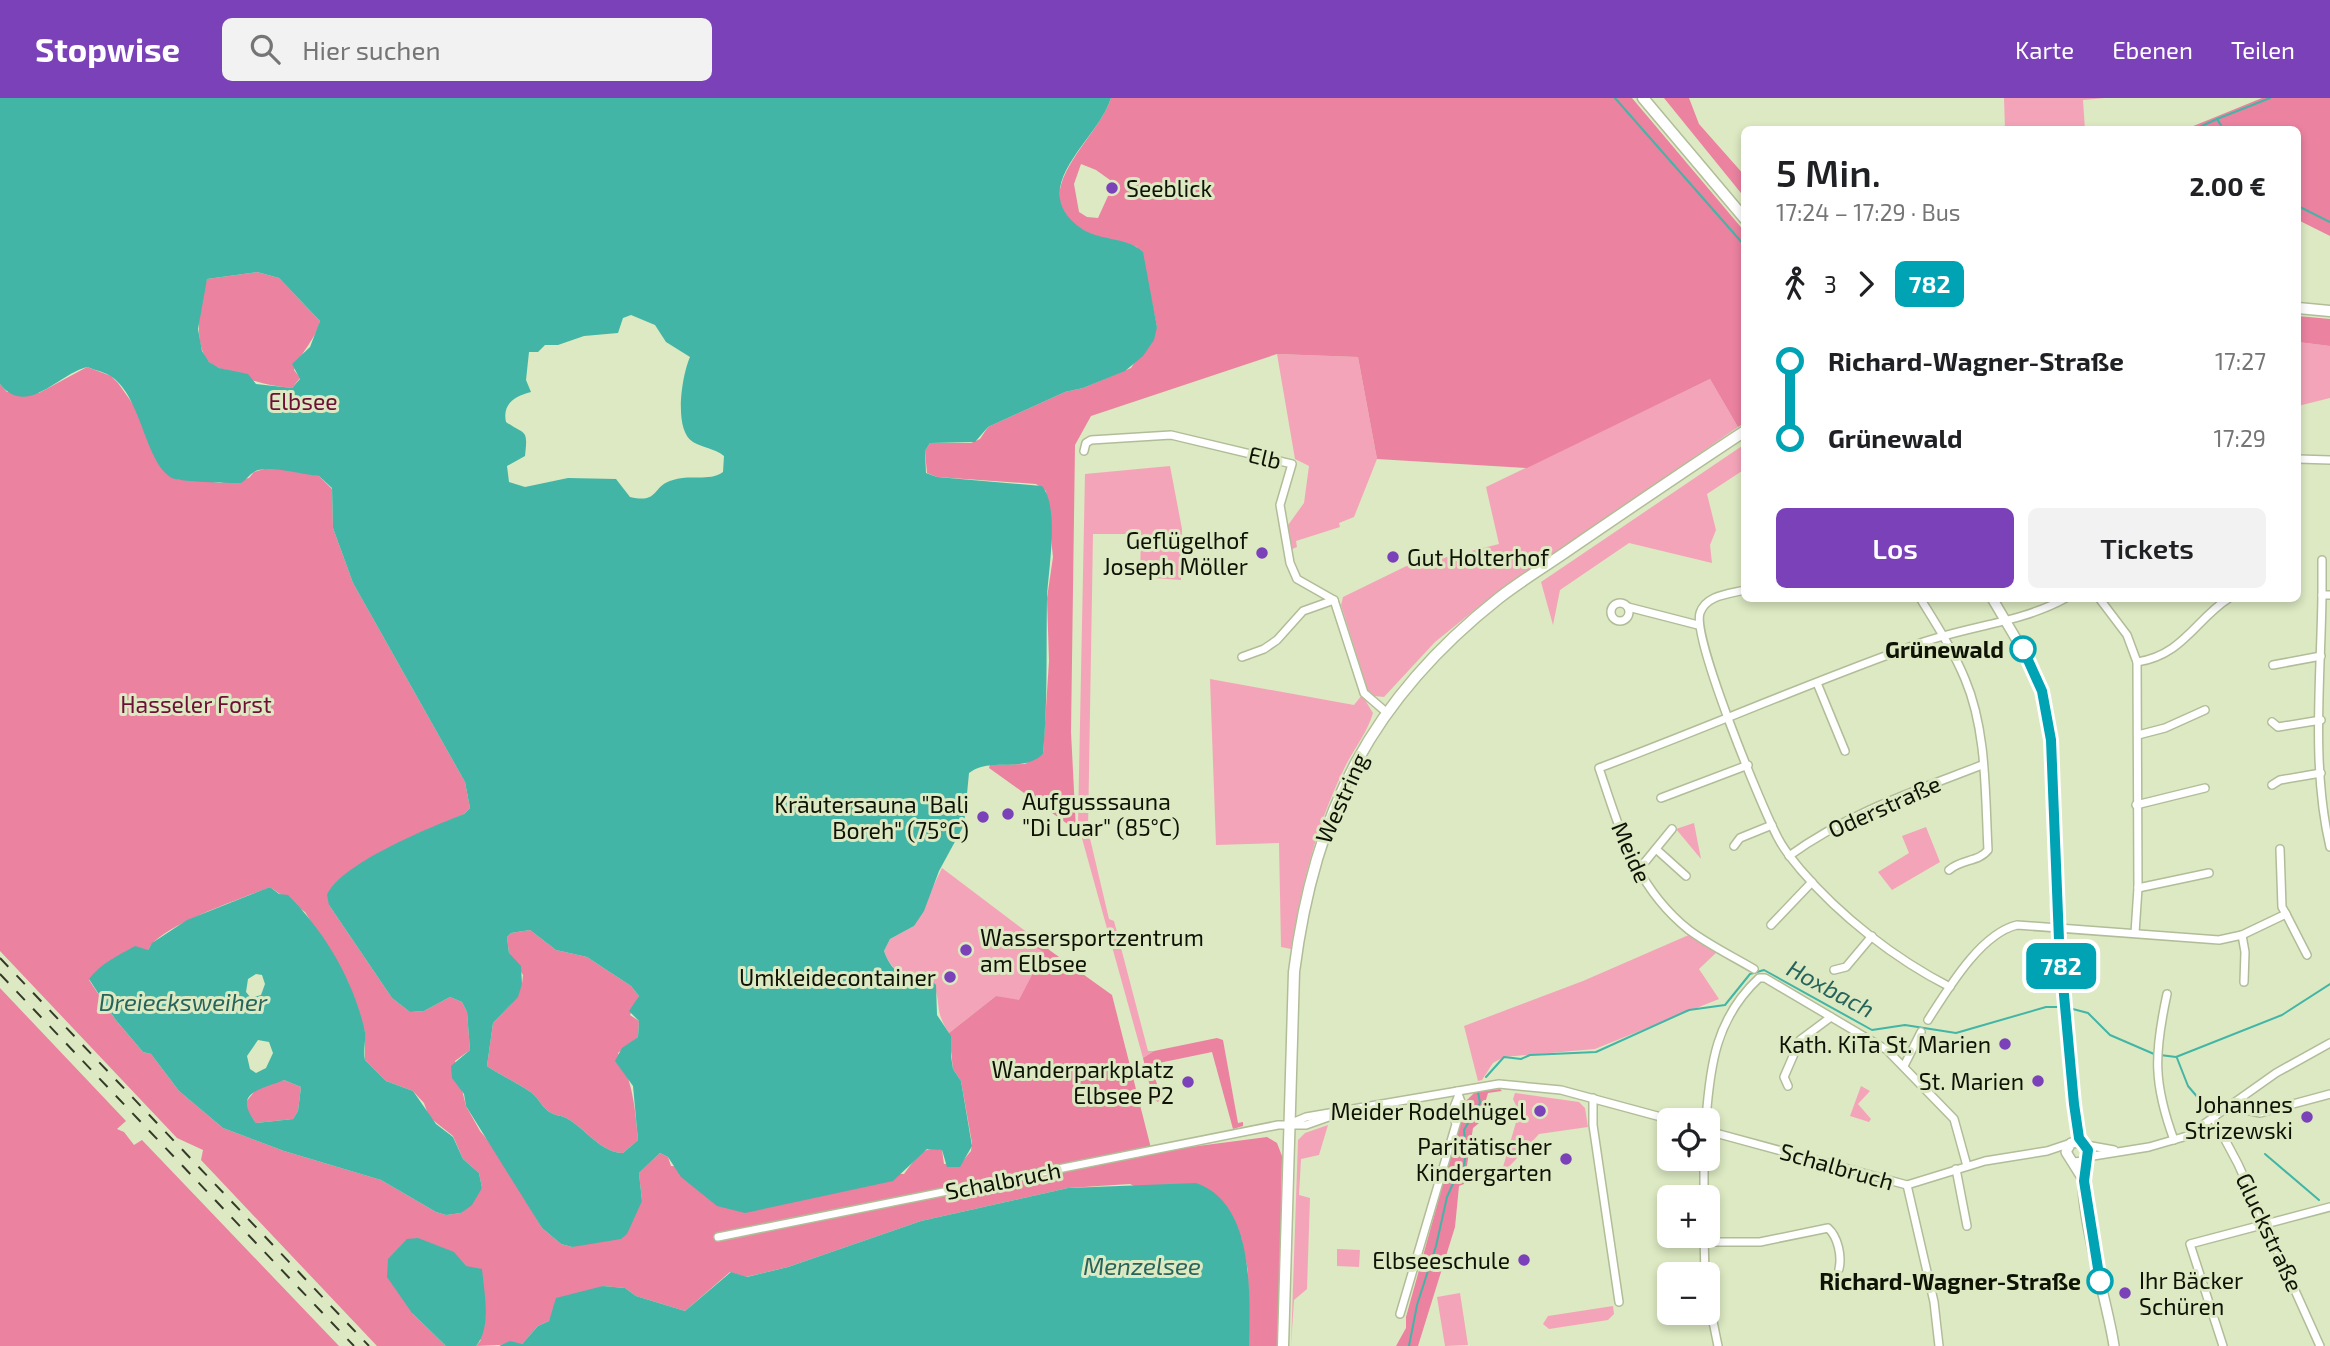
<!DOCTYPE html>
<html lang="de">
<meta charset="utf-8">
<style>
:root{--surface:#fff;--page:#f2f2f2;--text:#202124;--muted:#757577;--accent:#7b41b8}
body{margin:0;font-family:"Exo 2",sans-serif;background:var(--page);color:var(--text);height:100vh;display:flex;flex-direction:column;font-size:26px;white-space:nowrap}
*{box-sizing:border-box;margin:0}
p{font-size:23px;color:var(--muted)}
.icon{flex:none;width:38px;height:38px;fill:none;stroke:currentColor;stroke-width:2;stroke-linecap:round;stroke-linejoin:round}
.map{position:relative;flex:1;overflow:hidden}
.side{position:absolute;left:1741px;top:28px;width:560px;height:476px;display:flex;flex-direction:column;background:var(--surface);border-radius:10px;box-shadow:0 4px 10px #0003}
.side>*{flex:none}
.badge{padding:0 14px;border-radius:10px;font-size:24px;line-height:46px}
.controls{position:absolute;left:1657px;top:1010px;display:grid;gap:14px}
.controls a{display:grid;place-items:center;width:63px;height:63px;border-radius:10px;background:var(--surface);box-shadow:0 4px 10px #0003;font-size:35px}
.map>.badge{position:absolute;translate:-50% -50%;box-shadow:0 0 0 4px #fff}
.legs{display:flex;align-items:center;gap:10px;height:77px;padding:0 35px;font-size:23px}
.legs p{margin-inline-start:auto}
.head{display:flex;align-items:center;justify-content:space-between;height:119px;padding:0 35px}
h1{font-size:38px;font-weight:600;line-height:52px}
.primary-button{display:flex;gap:14px;margin-top:auto;padding:14px 35px}
.primary-button a{flex:1;height:80px;border-radius:10px;background:var(--accent);color:#fff;font-size:28px;font-weight:600;line-height:80px;text-align:center}
.primary-button a+a{background:var(--page);color:var(--text)}
ul{padding:0 35px;list-style:none}
li{display:flex;align-items:center;gap:24px;height:77px;font-size:26px}
li i{display:grid;place-items:center;width:10px;height:100%;margin:0 9px;background:currentColor}
li i::after{content:'';width:18px;height:18px;margin:-9px;border:5px solid;border-radius:50%;background:var(--surface)}
li p{margin-inline-start:auto}
li:first-child i{background:linear-gradient(#0000 50%,currentColor 0)}
li:last-child i{background:linear-gradient(currentColor 50%,#0000 0)}
header{display:flex;align-items:center;gap:42px;box-sizing:border-box;height:98px;padding:0 35px;background:var(--accent);color:#fff}
header strong{font-size:33px}
nav{display:flex;gap:38px;margin-inline-start:auto;font-size:24px}
.search{width:490px;height:63px;background:var(--page);display:flex;align-items:center;gap:18px;box-sizing:border-box;padding:0 24px;border-radius:10px;color:var(--muted);font-size:26px}
.map>svg:first-child{display:block}
.green{fill:#f4a4b8}
.forest{fill:#eb82a0;fill-rule:evenodd}
.water{fill:#42b5a6;fill-rule:evenodd}
.lines{fill:none;stroke-linecap:round;stroke-linejoin:round}
.stream{stroke:#42b5a6;stroke-width:2}
.minor-casing{stroke:#b1bd98;stroke-width:10}
.tertiary-casing{stroke:#b1bd98;stroke-width:12}
.secondary-casing{stroke:#b1bd98;stroke-width:13}
.minor{stroke:#fff;stroke-width:7}
.tertiary{stroke:#fff;stroke-width:9}
.secondary{stroke:#fff;stroke-width:10}
.rail{stroke:#343928;stroke-width:2;stroke-dasharray:12 12;stroke-linecap:butt}
.line-1-casing{stroke:#fff;stroke-width:16}
.line-1{stroke:#00a3b4;stroke-width:10}
.poi-dot{fill:#7b41b8;stroke:#dce9c2;stroke-width:2.5}
.stop-1-dot{fill:#fff;stroke:#00a3b4;stroke-width:3.5}
.labels{text-anchor:middle;dominant-baseline:central;stroke-width:6;stroke-linejoin:round;paint-order:stroke}
.poi-label{font-size:23px;fill:#0f1306;stroke:#dce9c2;text-anchor:end}
.park-label{font-size:23px;fill:#6e1036;stroke:#dce9c2}
.street-label{font-size:23px;fill:#0f1306;stroke:#dce9c2}
.stop-label{font-size:23px;font-weight:bold;fill:#0f1306;stroke:#dce9c2;text-anchor:end}
.water-label{font-size:24px;font-style:italic;fill:#26645b;stroke:#dce9c2}
</style>
<header>
<strong>Stopwise</strong>
<div class="search"><svg class="icon" aria-label="search" viewBox="0 0 24 24"><circle cx="10" cy="10" r="6"/><path d="M15 15l6 6"/></svg>Hier suchen</div>
<nav><a>Karte</a><a>Ebenen</a><a>Teilen</a></nav>
</header>
<div class="map">
<svg width="2330" height="1248" viewBox="0 0 2330 1248">
<rect width="100%" height="100%" fill="#dce9c2"/>
<!-- green -->
<g class="green">
<path d="M2004 0H2105L2083 2 2085 32 2005 31Z"/>
<path d="M2298 244 2330 248V300L2298 308Z"/>
<path d="M1277 256 1358 259 1377 361 1354 419 1339 425 1340 429 1296 443 1297 449 1292 451 1286 430 1304 405 1309 368 1295 361Z"/>
<path d="M1710 281 1738 329 1487 502 1435 544 1384 599 1374 598 1368 593 1341 507 1343 499 1427 458 1439 461 1499 446 1486 389Z"/>
<path d="M1745 346V371L1707 396 1716 432 1710 447 1712 465 1629 445 1560 492 1553 527 1541 484Z"/>
<path d="M1170 368 1182 431 1181 482 1140 479 1141 436H1093L1088 732 1109 821 1114 823 1148 953H1154L1143 960 1078 726 1085 376Z"/>
<path d="M1210 581 1354 607 1362 597 1373 615C1367 636 1352 653 1343 673 1316 729 1301 790 1291 851L1281 849 1279 745 1216 747Z"/>
<path d="M1694 725 1701 761 1676 731Z"/>
<path d="M1926 729 1940 764 1892 792 1878 774 1909 755 1902 738Z"/>
<path d="M942 770 1049 851 1016 910 1008 901 996 898 949 935C932 910 944 903 930 881 908 886 891 873 884 853L890 841 914 828Z"/>
<path d="M1691 836 1718 853 1699 871 1719 901 1595 951 1504 959 1493 965 1482 982 1478 983 1464 928 1583 883Z"/>
<path d="M1861 988 1870 993 1858 1006 1871 1021 1869 1024 1850 1018Z"/>
<path d="M1515 995 1579 1004 1585 1010 1588 1029 1539 1036 1506 1072 1503 1069 1519 1014 1513 1001Z"/>
<path d="M1328 1027 1319 1057 1301 1061 1299 1097 1310 1100 1307 1191 1294 1202 1291 1248 1298 1042 1305 1035Z"/>
<path d="M1337 1151 1360 1152 1359 1169 1337 1168Z"/>
<path d="M1460 1195 1468 1247 1445 1248 1437 1199Z"/>
<path d="M1613 1208 1614 1216 1608 1222 1549 1231 1543 1226 1548 1218Z"/>
</g>
<!-- forest -->
<g class="forest">
<path d="M1111 0H1632L1745 134V325L1738 329 1710 281 1527 370 1377 361 1358 259 1277 256 1091 318 1075 347 1071 634 1076 732 989 670 990 667 1025 666 1043 656 1049 563 1047 500 1053 459 1046 393 1036 386 937 379 927 375 925 353 930 345H971L980 341 988 329 1065 294 1083 290 1131 270 1157 229C1151 201 1147 175 1137 149 1122 143 1105 143 1090 136 1016 100 1098 43 1111 0ZM1081 66 1096 72 1117 87 1116 96 1108 98 1098 120 1087 119 1079 114 1074 86Z"/>
<path d="M1664 0H1689L1699 26 1745 78V100Z"/>
<path d="M2262 0H2330V138L2298 122V32L2186 31Z"/>
<path d="M257 174 279 180 320 223C315 243 301 253 294 272L300 280 292 290C269 288 254 284 234 275 226 271 216 271 209 264 192 246 200 201 207 181Z"/>
<path d="M2298 218 2330 221V248L2298 244Z"/>
<path d="M87 269 111 278 118 285 135 309 153 355 179 382 195 381 219 385 249 380 254 374 271 369 319 378 332 391 333 430 353 485 465 684 470 710 464 716 417 737 329 807 392 900 410 914 424 913 450 899 462 904 467 914 470 952 455 963 466 1008 480 1033 495 1051 542 1130 561 1146 572 1149 642 1103 639 1075 660 1055 668 1059 671 1068 904 1076C915 1062 922 1046 942 1052L944 1066 962 1064 971 1053 972 1045 961 983 953 971 949 935 996 898 1019 902 1044 854 1037 850 1034 841 1112 897 1152 1054 1267 1039 1277 1045 1282 1058 1279 1248H1249L1248 1173 1241 1139 1130 1086 1068 1090 921 1123 788 1169 746 1179 730 1174 685 1213 636 1198 625 1190 603 1188 553 1215 549 1223 538 1228 522 1246 476 1248 481 1242 412 1215 446 1248H377L201 1062 203 1052 177 1040 0 853V286L7 294 39 295ZM270 789 305 814 348 884 365 934V962L386 983 413 993 424 1005 429 1019 453 1038 463 1061 479 1075 482 1090 461 1115 446 1117 436 1114 381 1082 284 1053 223 1030 179 993 151 956 143 954 115 921 89 882C109 865 122 852 148 852 160 827 242 801 270 789Z"/>
<path d="M530 832 556 852 587 859 599 867 631 888 639 898 630 917 639 923 638 939 618 955C633 987 635 1007 638 1042L623 1055C602 1055 585 1031 568 1021 562 1017 554 1018 548 1013 540 1007 538 998 529 993 522 988 490 971 487 968L493 925 511 906 522 886 523 877 509 855 507 839 511 835Z"/>
<path d="M0 890 126 1023 117 1031 124 1034 134 1047 142 1042 339 1248H0Z"/>
<path d="M1217 940 1223 942 1238 1025 1243 1024V1028L1233 1031 1212 954 1154 966 1152 970 1161 999 1158 1004 1153 1001 1143 960 1154 953Z"/>
<path d="M284 982 301 989 298 1013 293 1021 256 1025 246 1012V1004L258 989Z"/>
<path d="M1500 991 1502 993 1488 995 1479 1025 1473 1030 1464 1086 1459 1088 1455 1129 1418 1248H1396L1406 1230V1219L1466 1003 1475 994Z"/>
</g>
<!-- water -->
<g class="water">
<path d="M0 0H1111C1098 43 1023 90 1082 131 1100 143 1128 139 1143 154L1157 229 1154 242 1143 258 1125 273 1083 290 1065 294 988 329 975 344 930 345 925 353 926 375 937 379 1042 388C1060 409 1048 474 1047 500 1046 552 1048 604 1043 656 1022 676 991 658 969 675L964 727 939 773 924 813 914 828 890 841 884 853C891 874 908 886 930 881L936 887 937 917 951 938V958L953 971 961 983 972 1048 960 1069H947L942 1052 927 1051 893 1083 745 1115 717 1108 681 1079 668 1059 660 1055 639 1075 642 1103 627 1136 621 1141 572 1149 561 1146 542 1130 466 1008 464 996 452 980 451 968 470 952 467 914 462 904 450 899 424 913 410 914 392 900 329 807 327 797C341 765 431 729 464 716L470 710 465 684 353 485 333 430 332 390 319 378C303 377 266 366 254 374 249 377 246 382 241 385 229 385 180 384 172 380 145 365 142 300 112 279 105 274 95 272 87 269 58 276 27 320 0 286ZM257 174 279 180 320 223 310 249 292 266 300 281 292 290 256 286 248 276 219 270 209 264 202 253 198 231 207 181ZM631 217 655 227 666 244 690 259C682 277 673 332 693 344 703 350 714 350 724 358L723 374C709 384 689 376 673 382 651 388 660 406 630 399L616 381 568 380 525 389 509 384 507 368 525 358C528 330 526 338 506 324 502 306 515 298 531 294L526 282 529 254H538L545 247H558L584 238 618 235 623 220ZM530 832 556 852 587 859 599 867 631 888 639 898 629 913 639 923 638 939 622 950 615 963 633 988 638 1042 623 1055C602 1055 585 1031 568 1021 562 1017 554 1018 548 1013 540 1007 538 998 529 993 522 988 490 971 487 968L493 925 518 899 522 886 521 868 509 855 507 839 511 835Z"/>
<path d="M270 789 279 796 288 797C325 834 354 883 365 934 366 943 363 953 365 962L386 983 413 993 436 1026 453 1039 463 1061 479 1075 482 1090 472 1107 461 1115 446 1117 436 1114 381 1082 284 1053 223 1030 179 993 151 956 143 954 115 921 89 881C100 866 119 857 135 848L148 852 152 845 187 822ZM256 876 262 877 265 886 261 897 251 900 246 894 248 881ZM258 942 269 944 273 955 266 970 256 975 250 971 247 958ZM284 982 301 989 298 1013 293 1021 256 1025C232 994 260 992 284 982Z"/>
<path d="M1196 1085C1255 1105 1250 1197 1249 1248H499L510 1243 522 1246 538 1228 549 1223 556 1200 603 1188 625 1190 636 1198 685 1213 731 1174 747 1179 788 1169 921 1123 1068 1090Z"/>
<path d="M418 1140 454 1154 466 1168 482 1171C484 1194 492 1229 476 1248H446L412 1215 387 1179 388 1161 407 1141Z"/>
</g>
<g class="lines">
<!-- stream -->
<g class="stream">
<path d="M1615 0 1745 148"/>
<path d="M2217 21 2270 0"/>
<path d="M2193 32 2217 21 2224 32"/>
<path d="M2298 108 2330 124"/>
<path d="M2069 910 2088 915 2110 937 2154 956"/>
<path d="M2160 957 2176 959 2282 917 2330 886"/>
<path d="M2177 960 2188 988 2211 1015"/>
<path d="M1486 979 1504 959 1521 961 1530 957 1596 954 1689 912 1725 907 1750 876 1764 872 1872 932 1905 927 1956 935 2046 909H2060"/>
<path d="M2265 1056 2319 1102"/>
<path d="M1409 1248 1417 1207 1436 1148 1447 1099 1455 1081 1463 1074 1466 1054 1464 1032 1480 1005 1478 994"/>
</g>
<!-- minor casing -->
<g class="minor-casing">
<g id="minor">
<path d="M1084 353 1086 345 1091 342 1171 337 1292 366 1280 407 1290 465 1297 481 1334 502 1364 595 1386 614"/>
<path d="M2298 361 2330 362"/>
<path d="M1745 492C1729 496 1706 497 1700 515 1692 540 1762 710 1778 740 1784 752 1792 761 1800 771 1840 818 1895 861 1950 889"/>
<path d="M2322 497V462"/>
<path d="M2330 497H2322C2321 580 2311 668 2330 749"/>
<path d="M1920 500C1936 526 1953 552 1965 581 1987 633 1985 696 1988 752 1979 764 1961 761 1949 772"/>
<path d="M2099 500 2127 537 2137 564 2138 790 2135 835"/>
<circle cx="1620" cy="514" r="9"/>
<path d="M1628 509 1698 527"/>
<path d="M1242 559 1264 551 1277 542 1303 513 1334 502"/>
<path d="M2137 564C2183 557 2195 522 2229 500"/>
<path d="M2273 567 2321 558"/>
<path d="M1817 585 1845 653"/>
<path d="M2272 624 2278 629 2321 622"/>
<path d="M2138 637 2165 630 2205 612"/>
<path d="M2272 687 2280 682 2321 675"/>
<path d="M1661 700 1748 667"/>
<path d="M2136 707 2205 690"/>
<path d="M1734 748 1740 740 1772 727"/>
<path d="M1656 751 1686 778"/>
<path d="M2280 751 2282 809 2286 816"/>
<path d="M1789 758C1848 715 1915 693 1982 667"/>
<path d="M1635 770 1645 764 1672 731"/>
<path d="M2138 790 2209 775"/>
<path d="M1771 827 1812 784"/>
<path d="M2242 837 2245 854 2244 884"/>
<path d="M1754 871C1732 858 1709 847 1689 832 1635 789 1620 732 1599 670 1706 630 1811 584 1918 546 1967 528 2021 525 2066 500"/>
<path d="M1834 872 1846 869 1872 838"/>
<path d="M2167 896C2154 956 2153 985 2174 1042"/>
<path d="M1928 922C1948 891 1980 836 2017 827L2219 842 2242 837 2286 816 2307 857"/>
<path d="M1904 968 1921 934"/>
<path d="M1788 988 1784 979 1800 942 1831 919"/>
<path d="M1593 1000V1027L1619 1204"/>
<path d="M2231 1009 2260 1015 2330 996"/>
<path d="M2214 1021 2238 1066 2320 1248"/>
<path d="M1706 1022C1710 967 1716 920 1759 880H1765L1887 952 1954 1021 1967 1068"/>
<path d="M1455 1023 1454 1009 1458 999"/>
<path d="M1289 1026 1306 1019 1499 986 1561 992 1672 1022"/>
<path d="M1708 1033 1907 1087 1985 1063 2047 1053 2071 1045"/>
<path d="M2086 1047 2114 1052"/>
<path d="M2087 1059 2149 1049 2187 1038 2276 975 2330 945"/>
<path d="M1956 1071 1967 1128"/>
<path d="M1907 1087 1934 1204 1939 1248"/>
<path d="M1704 1099V1060"/>
<path d="M1704 1138 1705 1176"/>
<path d="M718 1139 1278 1027H1306L1340 1015"/>
<path d="M1704 1144H1760L1828 1130C1838 1139 1842 1158 1839 1171"/>
<path d="M1708 1199 1718 1248"/>
<path d="M1400 1216 1459 1016 1461 1004 1457 993"/>
<path d="M2223 1248 2190 1146 2330 1109"/>
</g>
</g>
<!-- tertiary casing -->
<g class="tertiary-casing">
<g id="tertiary">
<path d="M1992 500 2035 573 2047 615 2054 672 2055 796 2074 1006 2081 1044"/>
<path d="M2085 1062C2074 1101 2108 1204 2114 1248"/>
<path d="M2074 1065 2083 1064 2087 1059 2088 1050 2081 1044 2071 1045 2066 1054 2083 1081"/>
</g>
</g>
<!-- secondary casing -->
<g class="secondary-casing">
<g id="secondary">
<path d="M1643 0 1745 121"/>
<path d="M2298 210 2330 213"/>
<path d="M1283 1248 1294 874C1314 714 1371 601 1499 500 1522 482 1549 466 1573 449 1630 410 1687 371 1745 333"/>
</g>
</g>
<!-- minor -->
<use href="#minor" class="minor"/>
<!-- tertiary -->
<use href="#tertiary" class="tertiary"/>
<!-- secondary -->
<use href="#secondary" class="secondary"/>
<!-- rail -->
<g class="rail">
<path d="M0 860 369 1248"/>
<path d="M0 876 354 1248"/>
</g>
</g>
<g class="lines">
<!-- line-1 casing -->
<g class="line-1-casing">
<path id="line-1" d="M2023 551 2042 593 2051 642 2059 842 2074 1006 2079 1040 2088 1052 2084 1083 2100 1183"/>
</g>
<!-- line-1 -->
<use href="#line-1" class="line-1"/>
</g>
<!-- markers -->
<g class="poi-dot">
<circle cx="1112" cy="90" r="7"/>
<circle cx="1262" cy="455" r="7"/>
<circle cx="1393" cy="459" r="7"/>
<circle cx="1008" cy="716" r="7"/>
<circle cx="983" cy="719" r="7"/>
<circle cx="966" cy="852" r="7"/>
<circle cx="950" cy="879" r="7"/>
<circle cx="2005" cy="946" r="7"/>
<circle cx="2038" cy="983" r="7"/>
<circle cx="1188" cy="984" r="7"/>
<circle cx="1540" cy="1013" r="7"/>
<circle cx="2307" cy="1019" r="7"/>
<circle cx="1566" cy="1061" r="7"/>
<circle cx="1524" cy="1162" r="7"/>
<circle cx="2125" cy="1195" r="7"/>
</g>
<g class="stop-1-dot">
<circle cx="2023" cy="551" r="12"/>
<circle cx="2100" cy="1183" r="12"/>
</g>
<g class="labels">
<!-- poi labels -->
<g class="poi-label">
<text x="1126" y="90" text-anchor="start">Seeblick</text>
<text x="1248" y="442">Geflügelhof<tspan x="1248" dy="26">Joseph Möller</tspan></text>
<text x="1407" y="459" text-anchor="start">Gut Holterhof</text>
<text x="1022" y="703" text-anchor="start">Aufgusssauna<tspan x="1022" dy="26">"Di Luar" (85°C)</tspan></text>
<text x="969" y="706">Kräutersauna "Bali<tspan x="969" dy="26">Boreh" (75°C)</tspan></text>
<text x="980" y="839" text-anchor="start">Wassersportzentrum<tspan x="980" dy="26">am Elbsee</tspan></text>
<text x="936" y="879">Umkleidecontainer</text>
<text x="1991" y="946">Kath. KiTa St. Marien</text>
<text x="1174" y="971">Wanderparkplatz<tspan x="1174" dy="26">Elbsee P2</tspan></text>
<text x="2024" y="983">St. Marien</text>
<text x="2293" y="1006">Johannes<tspan x="2293" dy="26">Strizewski</tspan></text>
<text x="1526" y="1013">Meider Rodelhügel</text>
<text x="1552" y="1048">Paritätischer<tspan x="1552" dy="26">Kindergarten</tspan></text>
<text x="1510" y="1162">Elbseeschule</text>
<text x="2139" y="1182" text-anchor="start">Ihr Bäcker<tspan x="2139" dy="26">Schüren</tspan></text>
</g>
<!-- park labels -->
<g class="park-label">
<text x="303" y="303">Elbsee</text>
<text x="196" y="606">Hasseler Forst</text>
</g>
<!-- street labels -->
<g class="street-label">
<text transform="translate(1265 359) rotate(13)">Elb</text>
<text transform="translate(1341 700) rotate(-66)">Westring</text>
<text transform="translate(1884 708) rotate(-24)">Oderstraße</text>
<text transform="translate(1632 754) rotate(66)">Meide</text>
<text transform="translate(1837 1068) rotate(16)">Schalbruch</text>
<text transform="translate(1003 1082) rotate(-11)">Schalbruch</text>
<text transform="translate(2270 1134) rotate(65)">Gluckstraße</text>
</g>
<!-- stop labels -->
<g class="stop-label">
<text x="2004" y="551">Grünewald</text>
<text x="2081" y="1183">Richard-Wagner-Straße</text>
</g>
<!-- water labels -->
<g class="water-label">
<text transform="translate(1831 890) rotate(28)">Hoxbach</text>
<text x="183" y="903">Dreiecksweiher</text>
<text x="1142" y="1167">Menzelsee</text>
</g>
</g>
</svg>
<div class="controls">
<a><svg class="icon" aria-label="locate" viewBox="0 0 24 24"><circle cx="12" cy="12" r="6"/><path d="M12 2v4M12 18v4M2 12h4M18 12h4"/></svg></a>
<a>+</a>
<a>−</a>
</div>
<b class="badge" style="left:2061px;top:868px;background:#00a3b4;color:#fff">782</b>
<section class="side">
<div class="head"><div><h1>5 Min.</h1><p>17:24 – 17:29 · Bus</p></div><b>2.00 €</b></div>
<div class="legs"><svg class="icon" aria-label="walk" viewBox="0 0 24 24"><circle cx="13" cy="4" r="2"/><path d="M13 8l-2 6 4 7M11 14l-3 7M7 12l3-4h3l4 4"/></svg>3<svg class="icon" aria-label="forward" viewBox="0 0 24 24"><path d="M9 5l7 7-7 7"/></svg><b class="badge" style="background:#00a3b4;color:#fff">782</b></div>
<ul>
<li><i style="color:#00a3b4"></i><b>Richard-Wagner-Straße</b><p>17:27</p></li>
<li><i style="color:#00a3b4"></i><b>Grünewald</b><p>17:29</p></li>
</ul>
<div class="primary-button"><a>Los</a><a>Tickets</a></div>
</section>
</div>
